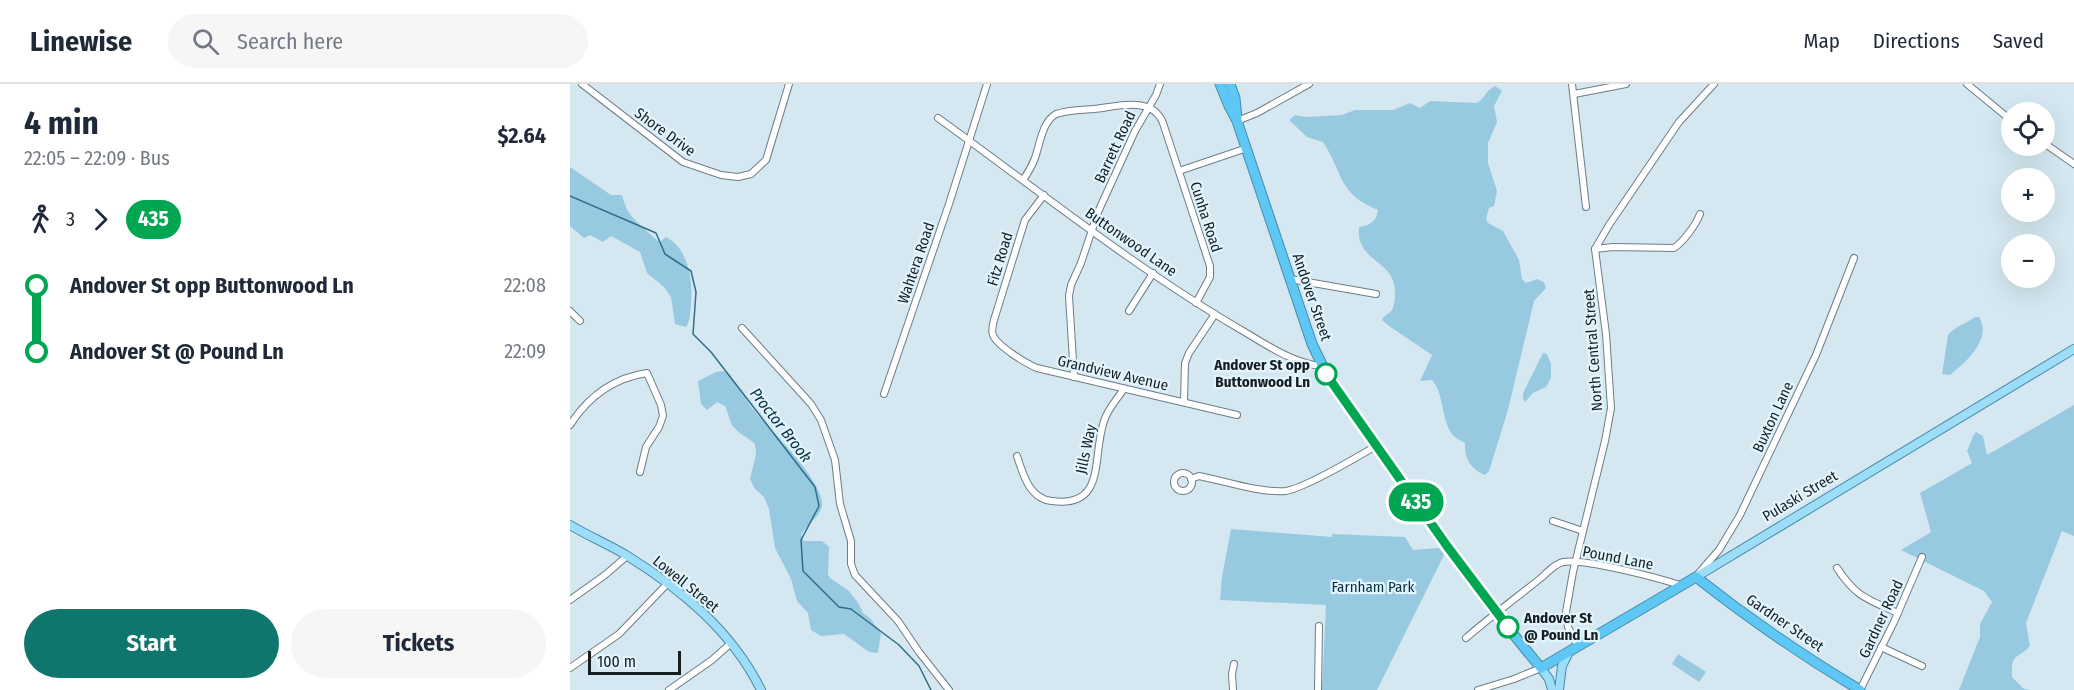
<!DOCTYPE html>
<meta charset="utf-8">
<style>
:root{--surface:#fff;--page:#f6f6f7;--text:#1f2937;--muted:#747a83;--line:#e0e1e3;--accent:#0f766e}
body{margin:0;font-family:"Fira Sans Condensed",sans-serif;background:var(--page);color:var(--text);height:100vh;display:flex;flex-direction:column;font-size:22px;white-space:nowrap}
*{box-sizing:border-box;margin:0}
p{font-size:20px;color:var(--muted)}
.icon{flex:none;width:33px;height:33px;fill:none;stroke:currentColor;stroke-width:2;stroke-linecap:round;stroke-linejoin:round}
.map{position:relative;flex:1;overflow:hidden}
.details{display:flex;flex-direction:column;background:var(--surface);width:570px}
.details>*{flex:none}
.badge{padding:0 12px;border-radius:20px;font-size:21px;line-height:39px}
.tools{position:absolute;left:1431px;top:18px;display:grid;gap:12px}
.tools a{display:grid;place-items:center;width:54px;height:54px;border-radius:50%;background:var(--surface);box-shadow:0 6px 24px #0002;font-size:30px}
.scale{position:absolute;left:18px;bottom:15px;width:93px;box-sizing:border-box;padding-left:6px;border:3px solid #171e21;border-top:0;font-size:16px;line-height:21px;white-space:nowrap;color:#171e21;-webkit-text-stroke:4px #e2f5ff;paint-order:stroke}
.map>.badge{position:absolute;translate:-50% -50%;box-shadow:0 0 0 3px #fff}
.legs{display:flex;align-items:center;gap:9px;height:66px;padding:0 24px;font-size:20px}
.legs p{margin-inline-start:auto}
.summary{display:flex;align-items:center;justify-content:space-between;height:102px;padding:0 24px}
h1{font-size:33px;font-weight:700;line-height:45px}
.cta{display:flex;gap:12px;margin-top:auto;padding:12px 24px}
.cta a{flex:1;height:69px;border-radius:36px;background:var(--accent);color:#fff;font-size:24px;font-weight:700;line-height:69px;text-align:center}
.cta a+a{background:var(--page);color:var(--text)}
ul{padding:0 24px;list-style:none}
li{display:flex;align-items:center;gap:21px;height:66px;font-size:22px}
li i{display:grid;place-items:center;width:9px;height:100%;margin:0 8px;background:currentColor}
li i::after{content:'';width:15px;height:15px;margin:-8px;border:4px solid;border-radius:50%;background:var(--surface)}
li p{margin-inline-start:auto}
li:first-child i{background:linear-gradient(#0000 50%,currentColor 0)}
li:last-child i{background:linear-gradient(currentColor 50%,#0000 0)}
header{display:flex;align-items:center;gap:36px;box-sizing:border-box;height:84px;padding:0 30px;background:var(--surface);border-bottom:2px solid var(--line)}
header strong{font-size:28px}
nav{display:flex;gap:33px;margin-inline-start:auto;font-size:21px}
.search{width:420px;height:54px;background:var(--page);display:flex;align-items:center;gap:15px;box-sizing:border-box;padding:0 21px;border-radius:33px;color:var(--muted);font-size:22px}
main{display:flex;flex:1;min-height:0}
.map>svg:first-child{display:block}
.green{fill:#97cae1}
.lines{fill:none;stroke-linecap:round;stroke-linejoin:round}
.stream{stroke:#306e89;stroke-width:1.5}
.minor-casing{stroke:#6c7d86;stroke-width:8}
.major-casing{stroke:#458caa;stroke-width:10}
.highway-casing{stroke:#458caa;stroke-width:11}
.minor{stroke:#fff;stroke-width:6}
.major{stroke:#9eddf8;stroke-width:8}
.highway{stroke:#5ec7f3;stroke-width:9}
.line-1-casing{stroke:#fff;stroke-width:14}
.line-1{stroke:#00a651;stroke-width:9}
.stop-1-dot{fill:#fff;stroke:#00a651;stroke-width:3}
.labels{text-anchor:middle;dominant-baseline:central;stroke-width:4.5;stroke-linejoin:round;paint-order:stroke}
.street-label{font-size:15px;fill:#171e21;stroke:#e2f5ff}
.stop-label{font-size:15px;font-weight:bold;fill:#171e21;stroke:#e2f5ff;text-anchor:end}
.park-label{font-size:15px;fill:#062f3e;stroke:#e2f5ff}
.water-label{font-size:16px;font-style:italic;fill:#093141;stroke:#e2f5ff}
</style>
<header>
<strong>Linewise</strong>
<div class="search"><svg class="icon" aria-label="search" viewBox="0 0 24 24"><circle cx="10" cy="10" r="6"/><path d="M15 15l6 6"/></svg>Search here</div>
<nav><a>Map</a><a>Directions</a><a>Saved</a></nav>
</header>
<main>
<section class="details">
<div class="summary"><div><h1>4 min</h1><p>22:05 – 22:09 · Bus</p></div><b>$2.64</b></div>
<div class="legs"><svg class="icon" aria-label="walk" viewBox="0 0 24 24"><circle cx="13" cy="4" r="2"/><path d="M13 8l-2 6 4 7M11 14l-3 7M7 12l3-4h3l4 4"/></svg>3<svg class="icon" aria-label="forward" viewBox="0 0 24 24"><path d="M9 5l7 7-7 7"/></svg><b class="badge" style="background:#00a651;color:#fff">435</b></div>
<ul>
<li><i style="color:#00a651"></i><b>Andover St opp Buttonwood Ln</b><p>22:08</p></li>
<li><i style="color:#00a651"></i><b>Andover St @ Pound Ln</b><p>22:09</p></li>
</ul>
<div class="cta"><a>Start</a><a>Tickets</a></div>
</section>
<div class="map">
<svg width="1504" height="606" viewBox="0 0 1504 606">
<rect width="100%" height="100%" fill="#d5e8f1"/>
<!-- green -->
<g class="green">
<path d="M925 2 932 7 924 22 927 38 918 59V79L927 107 924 122 919 124 916 135 918 139 933 147 949 176 952 195 956 199 967 195 974 198 976 204 964 217 938 326 919 387 915 391C901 385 894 375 895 359 890 356 883 353 880 347 871 331 874 310 862 296L850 297 862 271 819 242 812 236C814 231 819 230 822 226 825 220 825 213 825 207 824 175 785 178 789 143 799 142 807 137 808 126 767 109 774 90 753 58L737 53 719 36 725 31 736 33 772 31 785 26H823L840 19 850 24 860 17 907 19C915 14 916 6 925 2Z"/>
<path d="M0 83 41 111H52C54 118 56 125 60 130 63 135 86 156 90 158L96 153C119 165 123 197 121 220 120 229 121 235 116 243L105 240 101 213 94 203 77 189 70 168 41 152 33 158 20 151 14 154 0 142Z"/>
<path d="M1405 233H1409C1423 255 1395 279 1380 291L1372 290 1378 251C1384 243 1397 239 1405 233Z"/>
<path d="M973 269 977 270 981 280V294L976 303 963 309 955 318 953 315V309Z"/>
<path d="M153 287 160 291C169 303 176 317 186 329 201 347 255 398 252 422 250 433 236 441 231 451L234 457H252L259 463 258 490 260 494 279 507 289 520 293 529 300 534 311 549 308 569 299 568 274 550 251 552 241 546 238 529 227 517 221 495 205 464 199 425 194 413 185 405 180 395 186 370 185 360C178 353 167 349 162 341 159 335 158 328 155 322L147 318 137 326 131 320 128 297 146 288Z"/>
<path d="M1504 321V452L1492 447 1456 539 1460 562C1446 577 1441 568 1442 593L1454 605 1461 606H1389L1410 553V540L1422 518 1414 507 1331 466 1361 448 1350 409 1402 379 1397 367 1403 352 1406 348 1413 352 1417 371Z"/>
<path d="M661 445 762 453V450L835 453 843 466 869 464 874 471 807 606H752L756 521 650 516 652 493Z"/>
<path d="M1108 570 1136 588 1129 598 1102 580Z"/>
</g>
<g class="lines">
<!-- stream -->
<path class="stream" d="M0 112 86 149 95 170 121 187 126 208 123 250 141 268 245 403 249 422 231 456 233 487 269 523 281 525 329 561 349 582 361 606"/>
<!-- minor casing -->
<g class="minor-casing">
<g id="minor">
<path d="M12 0 113 78 151 91 168 93 181 90 196 76 219 0"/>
<path d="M1002 0 1016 123"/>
<path d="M1397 0 1442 37"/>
<path d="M1004 10 1056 0"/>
<path d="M368 34C468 106 566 185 673 247 697 261 724 280 752 282"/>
<path d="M667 37 687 29 739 0"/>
<path d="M1474 59 1504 80"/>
<path d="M609 87 677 64"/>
<path d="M453 96C458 89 462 82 465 74 470 60 472 38 486 30 498 26 511 26 524 25 546 23 582 11 593 39L640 182V193L626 219"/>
<path d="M474 111 455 136 424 236C423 241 421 247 423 251 427 262 457 280 467 284L667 331"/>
<path d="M1025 165 1043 163 1104 164C1113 158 1126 141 1130 130"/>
<path d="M720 195 806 210"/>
<path d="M0 227 10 237"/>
<path d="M559 227 583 189"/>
<path d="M172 244 241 320 251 336 265 376 270 420 281 457V480L285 491 328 537 349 568 379 606"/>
<path d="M504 293 499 212 501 201 511 179 528 128 565 47 586 11 590 0"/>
<path d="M314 310 379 120 417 0"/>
<path d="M614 317 615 279 619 269 645 230"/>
<path d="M0 341C18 313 43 294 77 289L91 321 93 332 89 343 76 363 70 388"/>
<path d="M447 372C453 391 460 415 482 417 540 425 520 366 536 332 540 323 548 313 554 305"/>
<circle cx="613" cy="398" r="9"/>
<path d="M621 395 629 392C655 397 689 409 715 407 734 405 787 373 806 362"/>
<path d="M983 437 1013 447"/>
<path d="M1267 484C1286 513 1297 515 1328 529"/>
<path d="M1128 490 1149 466 1170 431 1246 271 1284 174"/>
<path d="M0 516 35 491 57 472"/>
<path d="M896 554C920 533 946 514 971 494 978 488 984 480 993 478 1014 474 1088 494 1110 501"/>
<path d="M1008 563 998 543 996 528 1003 488 1035 357 1041 324 1036 250 1025 165 1039 141 1109 38 1144 0"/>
<path d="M1311 563 1352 582"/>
<path d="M0 584 49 550 98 499"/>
<path d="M99 606 142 576 161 559"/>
<path d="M663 606 662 590 664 580"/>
<path d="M748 606 749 542"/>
<path d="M908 606 944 595 971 584"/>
<path d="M1290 606 1324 538 1352 473"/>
</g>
</g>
<!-- major casing -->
<g class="major-casing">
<g id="major">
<path d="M0 441C18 452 38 460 56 471 111 505 162 547 191 606"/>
<path d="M1126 493 1504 265"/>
<path d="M971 584 979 595 982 606"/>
<path d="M989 606 992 582 999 568"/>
</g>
</g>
<!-- highway casing -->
<g class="highway-casing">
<g id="highway">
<path d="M650 0 659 22 667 37 742 260 759 295 925 528 971 584 1126 493C1178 534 1233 572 1290 606"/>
<path d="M660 0 665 14 667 35"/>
</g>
</g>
<!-- minor -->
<use href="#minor" class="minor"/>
<!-- major -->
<use href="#major" class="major"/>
<!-- highway -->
<use href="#highway" class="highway"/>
</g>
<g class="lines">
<!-- line-1 casing -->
<g class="line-1-casing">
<path id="line-1" d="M756 290 877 462 938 543"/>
</g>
<!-- line-1 -->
<use href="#line-1" class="line-1"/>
</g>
<!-- markers -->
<g class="stop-1-dot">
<circle cx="756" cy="290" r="10"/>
<circle cx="938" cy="543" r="10"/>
</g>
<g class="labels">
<!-- street labels -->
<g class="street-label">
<text transform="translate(95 48) rotate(36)">Shore Drive</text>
<text transform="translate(545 63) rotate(-65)">Barrett Road</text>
<text transform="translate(636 133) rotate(72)">Cunha Road</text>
<text transform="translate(561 158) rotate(35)">Buttonwood Lane</text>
<text transform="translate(430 175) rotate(-73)">Fitz Road</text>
<text transform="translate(346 179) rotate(-71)">Wahtera Road</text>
<text transform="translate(742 213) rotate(71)">Andover Street</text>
<text transform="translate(1023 266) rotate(-94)">North Central Street</text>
<text transform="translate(543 289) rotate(13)">Grandview Avenue</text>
<text transform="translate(1203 333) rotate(-65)">Buxton Lane</text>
<text transform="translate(516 365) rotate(-78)">Jills Way</text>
<text transform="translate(1230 412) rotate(-31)">Pulaski Street</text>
<text transform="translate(1048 474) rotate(11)">Pound Lane</text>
<text transform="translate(116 500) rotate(39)">Lowell Street</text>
<text transform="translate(1311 535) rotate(-65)">Gardner Road</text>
<text transform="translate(1215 539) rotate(34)">Gardner Street</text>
</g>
<!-- stop labels -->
<g class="stop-label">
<text x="740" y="281">Andover St opp<tspan x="740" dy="17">Buttonwood Ln</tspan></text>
<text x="954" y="534" text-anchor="start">Andover St<tspan x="954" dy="17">@ Pound Ln</tspan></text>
</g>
<!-- park labels -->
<g class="park-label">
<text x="803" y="503">Farnham Park</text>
</g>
<!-- water labels -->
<g class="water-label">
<text transform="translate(211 341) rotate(52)">Proctor Brook</text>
</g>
</g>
</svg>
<div class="tools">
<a><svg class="icon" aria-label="locate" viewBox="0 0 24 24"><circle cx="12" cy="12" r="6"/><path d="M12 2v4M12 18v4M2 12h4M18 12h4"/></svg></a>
<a>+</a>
<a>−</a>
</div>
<div class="scale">100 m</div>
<b class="badge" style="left:846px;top:418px;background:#00a651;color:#fff">435</b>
</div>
</main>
